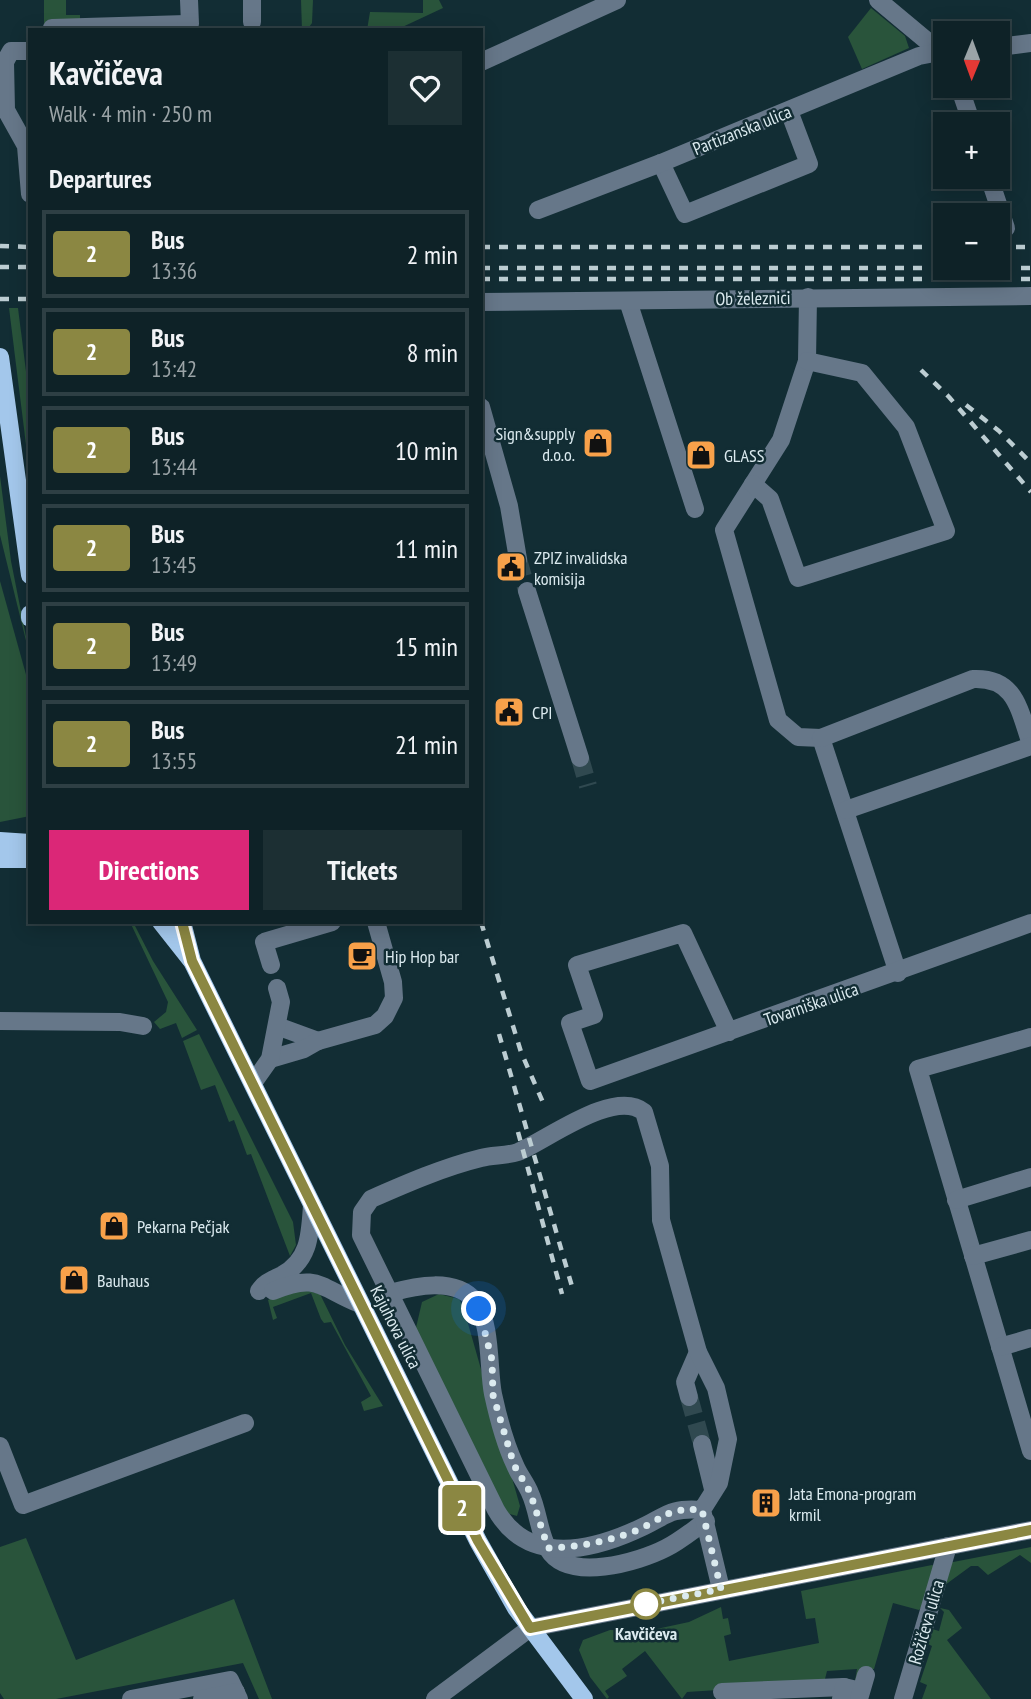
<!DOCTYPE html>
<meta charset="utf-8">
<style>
:root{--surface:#0e2227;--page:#1c2f33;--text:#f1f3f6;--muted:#9ba4a7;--line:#2e3f44;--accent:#db2777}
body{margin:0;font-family:"PT Sans Narrow",sans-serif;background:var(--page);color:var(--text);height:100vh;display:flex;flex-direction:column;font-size:26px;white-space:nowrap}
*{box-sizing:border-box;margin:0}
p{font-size:23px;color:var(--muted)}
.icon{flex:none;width:38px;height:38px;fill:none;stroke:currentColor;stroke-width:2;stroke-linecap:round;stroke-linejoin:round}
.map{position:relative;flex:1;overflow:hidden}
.details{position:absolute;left:28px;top:28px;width:455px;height:896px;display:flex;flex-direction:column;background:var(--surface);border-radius:0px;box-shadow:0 4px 18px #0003,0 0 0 2px var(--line)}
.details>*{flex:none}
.badge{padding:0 14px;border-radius:5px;font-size:24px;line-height:46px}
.needle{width:46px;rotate:181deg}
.fabs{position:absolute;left:933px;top:21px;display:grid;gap:14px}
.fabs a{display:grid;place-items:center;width:77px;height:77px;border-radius:0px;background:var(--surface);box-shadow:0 4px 18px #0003,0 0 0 2px var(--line);font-size:35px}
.you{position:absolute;width:35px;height:35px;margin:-18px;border:5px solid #fff;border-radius:50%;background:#1a73e8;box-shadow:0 0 0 10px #1a73e833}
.map>.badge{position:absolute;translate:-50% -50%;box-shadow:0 0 0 4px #fff}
h2{padding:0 21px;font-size:26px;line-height:63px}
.round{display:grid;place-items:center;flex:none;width:74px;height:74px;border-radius:0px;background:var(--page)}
.summary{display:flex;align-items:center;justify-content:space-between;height:119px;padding:0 21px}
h1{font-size:33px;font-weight:600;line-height:52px}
.action{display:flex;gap:14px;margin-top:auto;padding:14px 21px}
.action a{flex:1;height:80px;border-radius:0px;background:var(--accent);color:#fff;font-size:28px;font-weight:600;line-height:80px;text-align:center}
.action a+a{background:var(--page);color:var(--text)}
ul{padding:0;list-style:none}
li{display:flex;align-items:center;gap:21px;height:88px;margin:0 14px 10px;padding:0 7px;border:4px solid var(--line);border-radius:0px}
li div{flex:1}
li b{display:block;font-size:26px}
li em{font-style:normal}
li .badge{min-width:77px;font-weight:700;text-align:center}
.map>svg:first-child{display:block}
.green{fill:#29543b}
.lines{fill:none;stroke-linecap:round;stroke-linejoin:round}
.minor-tunnel{stroke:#304950;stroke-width:18;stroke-dasharray:18 9;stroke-linecap:butt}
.minor{stroke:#667789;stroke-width:18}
.major{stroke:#a3c7eb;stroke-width:18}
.rail{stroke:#bccdd2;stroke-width:4.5;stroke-dasharray:9 9;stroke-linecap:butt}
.line-casing{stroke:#fff;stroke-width:16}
.line{stroke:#8b8742;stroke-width:10}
.walk{stroke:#dbeaef;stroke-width:7;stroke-dasharray:0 12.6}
.stop-dot{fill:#fff;stroke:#8b8742;stroke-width:3.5}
.labels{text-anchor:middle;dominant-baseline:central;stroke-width:5;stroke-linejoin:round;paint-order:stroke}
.street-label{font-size:18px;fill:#dbeaef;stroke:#122d34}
.poi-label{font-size:18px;fill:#dbeaef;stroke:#122d34;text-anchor:start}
.stop-label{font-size:18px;font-weight:bold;fill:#dbeaef;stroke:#122d34}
</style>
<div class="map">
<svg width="1031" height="1699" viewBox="0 0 1031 1699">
<rect width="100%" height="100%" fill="#122d34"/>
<!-- green -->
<g class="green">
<path d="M44 0H66V15H80V23L44 25Z"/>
<path d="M301 0H313L312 23 307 30H302Z"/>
<path d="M423 0H439L443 8 396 30H367L370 12 423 13Z"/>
<path d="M871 8 905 36 909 48 862 69 848 37Z"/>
<path d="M9 308H18L30 403V477Z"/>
<path d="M0 476 11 561 30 657 0 535Z"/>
<path d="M0 581 30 689V816L0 822Z"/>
<path d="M130 922H133L153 961 197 1030 182 1038 176 1023 160 1029 154 1022 166 1012 168 1002Z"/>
<path d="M199 1034 293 1222 296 1245 290 1256 251 1154 247 1155 234 1120 229 1122 215 1085 201 1090 183 1041Z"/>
<path d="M294 1287 320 1294 345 1345 383 1406 364 1411 361 1402 371 1396 331 1322 324 1323 321 1319 311 1293 273 1307 277 1318 273 1320 268 1300Z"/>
<path d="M439 1294 459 1299 463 1306 520 1506 517 1516 502 1512 415 1332 422 1302Z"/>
<path d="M26 1538 76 1660 234 1599 272 1699H259L243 1663 56 1699H4L0 1693V1547Z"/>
<path d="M1031 1547V1563L1020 1555 988 1575 978 1566H971L945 1585 948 1563Z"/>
<path d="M932 1565 935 1566 926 1603 919 1610 893 1603 874 1669H862L855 1681 857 1669 827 1671 824 1683 687 1692 682 1699 645 1651 622 1669 627 1676 605 1691 609 1697 607 1699 590 1677 579 1650 583 1640 610 1630 647 1631 689 1622 721 1607 723 1619 728 1618 731 1634 724 1636 729 1661 819 1643 815 1618 806 1619 801 1591Z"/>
<path d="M940 1608 949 1610 962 1628 947 1640 991 1699H922L927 1685 920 1682 932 1646 928 1644 932 1629 939 1631 944 1612Z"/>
</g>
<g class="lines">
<!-- minor-tunnel -->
<g class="minor-tunnel">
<path d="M518 559 527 591"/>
<path d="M580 758 588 786"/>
<path d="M689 1397 702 1444"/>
</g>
<!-- minor -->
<g class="minor">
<path d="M252 0V22"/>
<path d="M878 0 945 56"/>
<path d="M52 28 186 24"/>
<path d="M186 30V24H190L189 0"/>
<path d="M998 47 1031 43"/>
<path d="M30 51H11L5 62 6 110 26 146 30 194"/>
<path d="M481 62 617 0"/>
<path d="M959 86 972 124"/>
<path d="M661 163 685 214 809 164 789 111"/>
<path d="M989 177 1006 228"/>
<path d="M538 210 661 163 919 56 945 51"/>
<path d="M808 297 807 361 781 440 724 530 778 720 798 737 821 738 898 973"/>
<path d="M628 301 695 509"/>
<path d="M481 302 1031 296"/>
<path d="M481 407 509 506 518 559"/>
<path d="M753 484 770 499 798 578 946 531 906 427 862 373 807 361"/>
<path d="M527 591 580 758"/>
<path d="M821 738 973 679C1016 677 1019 710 1031 744"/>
<path d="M846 810 1031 746"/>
<path d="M271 965 264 942 332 922"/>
<path d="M0 1021 120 1022 143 1026"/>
<path d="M277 1026 318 1041"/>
<path d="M729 1032 683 933 577 965 594 1015 570 1023 590 1081 1031 923"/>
<path d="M1031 1037 918 1069 1031 1451"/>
<path d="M270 1059 304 1049 318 1041 375 1025 385 1016 394 998 393 982 376 922"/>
<path d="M253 1083 270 1059 281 1002 277 988"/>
<path d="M956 1200 1031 1177"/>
<path d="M973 1256 1031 1240"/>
<path d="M259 1291C265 1282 272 1280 282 1275 310 1260 310 1234 312 1205"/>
<path d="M273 1291C318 1272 320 1288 360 1304"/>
<path d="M390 1293C415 1286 455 1277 475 1301 492 1323 488 1370 493 1394 498 1417 505 1444 515 1465 519 1475 526 1483 530 1493 538 1510 539 1533 548 1549 568 1583 639 1562 666 1548 680 1541 693 1530 706 1521"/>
<path d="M1000 1347 1031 1338"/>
<path d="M689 1397 685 1382 698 1352"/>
<path d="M702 1444 713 1489"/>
<path d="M0 1446 23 1505 245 1423"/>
<path d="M702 1510C667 1507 665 1518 636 1530 587 1552 527 1564 496 1510L361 1235 362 1212 371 1199C405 1184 444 1167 481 1158 493 1155 506 1156 518 1152 547 1140 614 1088 644 1112L660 1166 661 1220 698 1352 716 1388 728 1439 719 1483 702 1510 721 1589"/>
<path d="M722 1692 844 1687"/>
<path d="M131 1699 230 1680 239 1699"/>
<path d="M202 1699 236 1692"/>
<path d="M435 1699 530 1628 1031 1530"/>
<path d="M841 1699 844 1687 861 1691"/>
<path d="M859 1699 866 1675"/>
<path d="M903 1699 948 1546"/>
</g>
<!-- major -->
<g class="major">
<path d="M0 357 30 575"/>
<path d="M30 614V618"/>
<path d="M0 841 30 843"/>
<path d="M0 859H30"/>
<path d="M161 922 191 960"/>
<path d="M182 922 192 961 478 1541 516 1608 584 1699"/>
</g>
<!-- rail -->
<g class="rail">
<path d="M0 246 30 247"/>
<path d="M481 247H945"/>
<path d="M998 247H1031"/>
<path d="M0 267H30"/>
<path d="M481 268H1031"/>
<path d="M481 279H1031"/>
<path d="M0 299H30"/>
<path d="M921 370 949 397 1031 492"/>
<path d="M966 405 999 431 1031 463"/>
<path d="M481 922 521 1052 545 1107"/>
<path d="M499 1034 573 1290"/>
<path d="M518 1132 562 1294"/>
</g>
</g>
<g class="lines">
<!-- line casing -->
<g class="line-casing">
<path id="line" d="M182 922 192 961 478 1541 530 1628 1031 1530"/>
</g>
<!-- line -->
<use href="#line" class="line"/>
<!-- walk -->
<path class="walk" d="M479 1309 492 1360 493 1395 514 1465 530 1492 548 1548C578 1547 607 1542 635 1531 664 1519 666 1507 702 1510L721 1589 646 1604"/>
</g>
<!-- icons -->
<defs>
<g id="shop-square" transform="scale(1.575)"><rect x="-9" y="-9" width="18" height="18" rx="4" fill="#f8a14a" stroke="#122d34"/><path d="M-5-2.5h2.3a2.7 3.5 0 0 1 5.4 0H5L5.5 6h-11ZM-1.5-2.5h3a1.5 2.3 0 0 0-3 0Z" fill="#111"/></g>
<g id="civic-square" transform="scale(1.575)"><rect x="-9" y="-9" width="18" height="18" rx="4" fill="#f8a14a" stroke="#122d34"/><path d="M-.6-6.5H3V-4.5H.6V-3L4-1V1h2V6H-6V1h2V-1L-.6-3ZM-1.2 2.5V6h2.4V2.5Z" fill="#111"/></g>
<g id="cafe-square" transform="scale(1.575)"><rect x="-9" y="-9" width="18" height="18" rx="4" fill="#f8a14a" stroke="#122d34"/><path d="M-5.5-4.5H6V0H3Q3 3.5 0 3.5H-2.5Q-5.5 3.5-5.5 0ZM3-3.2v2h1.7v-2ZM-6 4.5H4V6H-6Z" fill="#111"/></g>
<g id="building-square" transform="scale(1.575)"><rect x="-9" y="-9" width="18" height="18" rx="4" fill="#f8a14a" stroke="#122d34"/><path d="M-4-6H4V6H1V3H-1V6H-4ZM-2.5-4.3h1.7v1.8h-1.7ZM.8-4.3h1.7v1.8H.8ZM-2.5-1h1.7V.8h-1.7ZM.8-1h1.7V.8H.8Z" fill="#111"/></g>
</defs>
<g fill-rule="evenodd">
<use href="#shop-square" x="598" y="443"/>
<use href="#shop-square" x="701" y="455"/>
<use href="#civic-square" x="511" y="567"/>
<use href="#civic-square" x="509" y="712"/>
<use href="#cafe-square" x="362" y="956"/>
<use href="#shop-square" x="114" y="1226"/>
<use href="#shop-square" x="74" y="1280"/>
<use href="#building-square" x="766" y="1503"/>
</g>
<!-- markers -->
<circle class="stop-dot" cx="646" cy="1604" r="14"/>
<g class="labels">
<!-- street labels -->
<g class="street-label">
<text transform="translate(742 130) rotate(-22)">Partizanska ulica</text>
<text transform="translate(753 298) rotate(-1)">Ob železnici</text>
<text transform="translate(811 1004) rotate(-19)">Tovarniška ulica</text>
<text transform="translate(396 1327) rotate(63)">Kajuhova ulica</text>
<text transform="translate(926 1622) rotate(-74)">Rožičeva ulica</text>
</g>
<!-- poi labels -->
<g class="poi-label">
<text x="575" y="433" text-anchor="end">Sign&amp;supply<tspan x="575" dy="21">d.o.o.</tspan></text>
<text x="724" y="455">GLASS</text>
<text x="534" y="557">ZPIZ invalidska<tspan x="534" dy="21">komisija</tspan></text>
<text x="532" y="712">CPI</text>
<text x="385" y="956">Hip Hop bar</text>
<text x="137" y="1226">Pekarna Pečjak</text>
<text x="97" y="1280">Bauhaus</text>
<text x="789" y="1493">Jata Emona-program<tspan x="789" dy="21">krmil</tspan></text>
</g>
<!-- stop labels -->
<g class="stop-label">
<text x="646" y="1633">Kavčičeva</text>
</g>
</g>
</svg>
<div class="fabs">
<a><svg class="needle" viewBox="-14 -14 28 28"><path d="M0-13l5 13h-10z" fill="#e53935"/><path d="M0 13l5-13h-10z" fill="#9ba4a7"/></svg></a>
<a>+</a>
<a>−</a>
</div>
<div class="you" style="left:479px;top:1309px"></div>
<b class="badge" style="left:462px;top:1508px;background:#8b8742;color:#fff">2</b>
<section class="details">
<div class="summary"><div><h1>Kavčičeva</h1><p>Walk · 4 min · 250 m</p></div><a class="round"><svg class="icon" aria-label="heart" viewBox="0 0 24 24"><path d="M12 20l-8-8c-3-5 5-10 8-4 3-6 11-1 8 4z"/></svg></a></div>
<h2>Departures</h2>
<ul>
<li><span class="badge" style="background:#8b8742;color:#fff">2</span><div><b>Bus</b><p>13:36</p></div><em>2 min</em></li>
<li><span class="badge" style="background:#8b8742;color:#fff">2</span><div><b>Bus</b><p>13:42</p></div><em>8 min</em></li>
<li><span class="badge" style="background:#8b8742;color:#fff">2</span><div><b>Bus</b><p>13:44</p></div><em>10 min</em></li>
<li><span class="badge" style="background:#8b8742;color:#fff">2</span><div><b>Bus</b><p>13:45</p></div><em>11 min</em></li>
<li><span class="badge" style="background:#8b8742;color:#fff">2</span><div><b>Bus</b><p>13:49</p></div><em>15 min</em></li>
<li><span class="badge" style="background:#8b8742;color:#fff">2</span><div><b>Bus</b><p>13:55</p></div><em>21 min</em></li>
</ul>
<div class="action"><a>Directions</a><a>Tickets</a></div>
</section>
</div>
